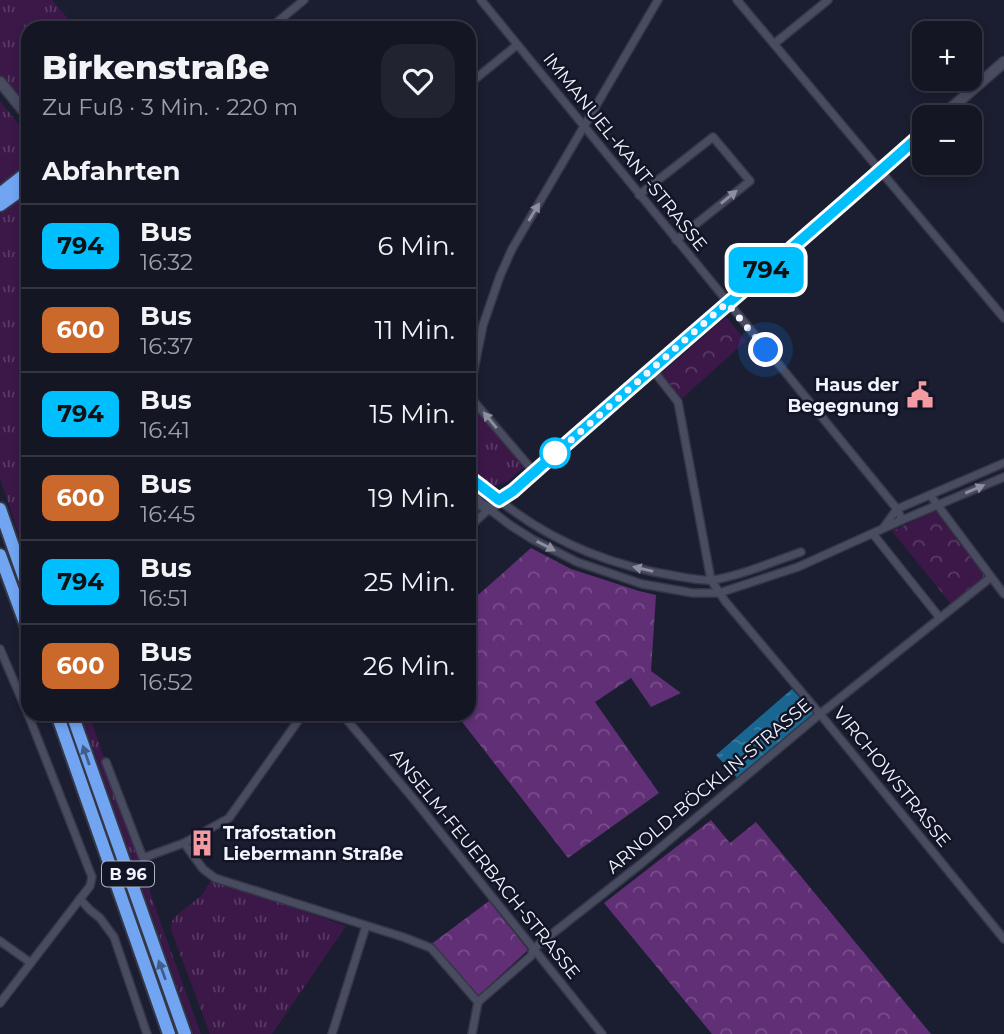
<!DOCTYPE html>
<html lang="de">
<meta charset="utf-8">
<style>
:root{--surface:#141624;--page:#212331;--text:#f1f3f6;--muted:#9d9fa6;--line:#333541}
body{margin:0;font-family:Montserrat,sans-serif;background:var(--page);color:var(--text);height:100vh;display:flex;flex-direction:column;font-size:26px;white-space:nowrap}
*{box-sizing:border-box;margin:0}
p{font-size:23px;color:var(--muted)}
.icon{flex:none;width:38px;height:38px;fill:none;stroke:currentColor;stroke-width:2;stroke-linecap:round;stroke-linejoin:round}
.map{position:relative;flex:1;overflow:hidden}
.drawer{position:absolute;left:21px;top:21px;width:455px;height:700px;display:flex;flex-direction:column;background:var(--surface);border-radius:21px;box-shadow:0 4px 10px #0003,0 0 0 2px var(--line)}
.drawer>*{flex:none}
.badge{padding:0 14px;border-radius:10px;font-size:24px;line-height:46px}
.tools{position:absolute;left:912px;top:21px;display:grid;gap:14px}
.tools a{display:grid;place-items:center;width:70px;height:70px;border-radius:14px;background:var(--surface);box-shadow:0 4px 10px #0003,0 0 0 2px var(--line);font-size:35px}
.you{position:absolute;width:35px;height:35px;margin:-18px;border:5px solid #fff;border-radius:50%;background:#1a73e8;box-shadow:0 0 0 10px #1a73e833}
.map>.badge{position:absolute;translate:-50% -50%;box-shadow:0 0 0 4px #fff}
h2{padding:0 21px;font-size:26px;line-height:63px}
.round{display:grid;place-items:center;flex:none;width:74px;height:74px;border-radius:21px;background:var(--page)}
.headline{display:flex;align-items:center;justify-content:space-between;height:119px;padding:0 21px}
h1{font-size:33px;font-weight:800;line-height:52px}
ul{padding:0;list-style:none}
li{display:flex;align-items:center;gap:21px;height:84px;padding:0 21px;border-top:2px solid var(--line)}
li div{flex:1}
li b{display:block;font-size:26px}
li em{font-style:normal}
li .badge{min-width:77px;font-weight:700;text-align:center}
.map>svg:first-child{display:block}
.grass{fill:url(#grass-tufts)}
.forest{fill:url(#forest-crowns)}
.park{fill:url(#park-crowns)}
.water{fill:url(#water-ripples)}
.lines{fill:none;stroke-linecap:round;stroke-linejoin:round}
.street-casing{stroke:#353746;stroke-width:10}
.secondary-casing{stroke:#353746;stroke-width:13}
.highway-casing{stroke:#353746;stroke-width:16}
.street{stroke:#494c61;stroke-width:7}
.secondary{stroke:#494c61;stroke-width:10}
.highway{stroke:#71a5f2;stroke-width:12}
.oneway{fill:#8d8fa0}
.oneway2{fill:#425d8c}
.line-casing{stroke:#fff;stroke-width:16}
.line{stroke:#00bfff;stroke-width:10}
.walk{stroke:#f2f4ff;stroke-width:7;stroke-dasharray:0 12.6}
.stop-dot{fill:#fff;stroke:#00bfff;stroke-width:3.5}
.labels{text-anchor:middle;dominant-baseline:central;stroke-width:5;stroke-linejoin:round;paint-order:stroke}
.shield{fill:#121526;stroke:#afb1be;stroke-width:2}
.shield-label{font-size:16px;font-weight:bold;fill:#f2f4ff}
.street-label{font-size:18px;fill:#f2f4ff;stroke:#121526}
.poi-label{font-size:18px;font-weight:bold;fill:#f2f4ff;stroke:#121526;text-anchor:end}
</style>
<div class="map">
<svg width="1004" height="1034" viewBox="0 0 1004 1034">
<defs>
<pattern id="grass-tufts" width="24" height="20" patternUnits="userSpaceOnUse" patternTransform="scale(1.75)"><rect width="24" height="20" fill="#3b1848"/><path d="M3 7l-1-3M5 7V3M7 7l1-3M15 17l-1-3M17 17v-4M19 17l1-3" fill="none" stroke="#583a63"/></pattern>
<pattern id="forest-crowns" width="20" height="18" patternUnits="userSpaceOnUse" patternTransform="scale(1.75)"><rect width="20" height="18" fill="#612f75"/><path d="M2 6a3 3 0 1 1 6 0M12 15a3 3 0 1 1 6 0" fill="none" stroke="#784e8a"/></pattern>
<pattern id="park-crowns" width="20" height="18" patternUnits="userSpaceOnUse" patternTransform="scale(1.75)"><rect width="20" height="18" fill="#3b1848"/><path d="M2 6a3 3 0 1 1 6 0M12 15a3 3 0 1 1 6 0" fill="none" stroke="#583a63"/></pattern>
<pattern id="water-ripples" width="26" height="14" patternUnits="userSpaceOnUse" patternTransform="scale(1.75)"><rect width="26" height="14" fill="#196691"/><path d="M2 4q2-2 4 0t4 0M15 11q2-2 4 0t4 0" fill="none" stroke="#3b7ca2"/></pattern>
</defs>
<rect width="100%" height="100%" fill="#1b1e30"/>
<!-- grass -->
<g class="grass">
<path d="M0 0H52L76 28H28V109L0 75Z"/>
<path d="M0 101 28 136V167L0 189Z"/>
<path d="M28 190V562L0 478V210Z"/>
<path d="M469 403H473L475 405 524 467 507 482 490 487 469 471Z"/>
<path d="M81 714H89L160 921 201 1034H194Z"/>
<path d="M212 879 346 926 272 1034H210L171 930 172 921 178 914 201 896Z"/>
</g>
<!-- forest -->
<g class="forest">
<path d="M531 548 571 569 639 591 656 595 651 671 681 693 651 707 631 678 595 702 659 793 568 858 456 714H469V603Z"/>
<path d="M711 820 730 843 756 822 931 1034H712L604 903Z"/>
<path d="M489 901 528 950 476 998 430 945Z"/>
</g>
<!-- park -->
<g class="park">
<path d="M726 317 746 341 678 402 658 376Z"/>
<path d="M936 511 986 577 951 604 892 531Z"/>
</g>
<!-- water -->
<path class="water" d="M792 689 817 717 740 781 716 755Z"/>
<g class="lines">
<!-- street casing -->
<g class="street-casing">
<g id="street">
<path d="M481 0 897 509 902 520"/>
<path d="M737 0 1004 318"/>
<path d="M270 28 304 0"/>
<path d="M774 44 828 0"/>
<path d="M469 84 517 45"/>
<path d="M639 195 713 137 750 181 676 240"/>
<path d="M652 369 678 402 711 580 725 601 820 714 1004 939"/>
<path d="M534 472 471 398 470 389 483 325 500 276 512 249 658 0"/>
<path d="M930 495 1004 594"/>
<path d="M499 500C550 541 612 566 676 576 687 578 701 581 713 580 743 575 772 562 801 552"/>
<path d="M469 527 489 509 510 525 532 539 577 562 642 584 693 593H719L798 567 902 520 1004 477"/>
<path d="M884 527 897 509 1004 463"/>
<path d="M873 534 940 618"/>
<path d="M0 649 28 714"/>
<path d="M342 714 416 802 602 1034"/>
<path d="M106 762 143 858 184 843 229 818 303 714"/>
<path d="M184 843 203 869 215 878 403 937 431 948 478 1002"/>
<path d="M80 899 90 910 100 918 114 937 147 1034"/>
<path d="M0 941 31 963"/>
<path d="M0 1003 90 886 92 877 28 714"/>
<path d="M332 1034 366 926"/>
<path d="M472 1034 478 1002 531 956 533 949 642 863 820 714 990 578"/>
</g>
</g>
<!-- secondary casing -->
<g class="secondary-casing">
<g id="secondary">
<path d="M0 82 28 116"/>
<path d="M941 117 1004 62"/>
<path d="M469 477 499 500"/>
<path d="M469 491 480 504 489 509 513 491C649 370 787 252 924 132"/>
</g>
</g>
<!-- highway casing -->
<g class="highway-casing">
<g id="highway">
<path d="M0 194 28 172"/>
<path d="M0 205 28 185"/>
<path d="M0 509 28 589"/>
<path d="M0 555 28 631"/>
<path d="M57 714 169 1034"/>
<path d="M72 714 185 1034"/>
</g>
</g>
<!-- street -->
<use href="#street" class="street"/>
<!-- secondary -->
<use href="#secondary" class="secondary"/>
<!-- highway -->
<use href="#highway" class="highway"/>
</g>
<!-- one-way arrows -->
<defs><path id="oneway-solid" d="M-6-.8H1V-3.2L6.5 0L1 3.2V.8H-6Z" transform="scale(1.75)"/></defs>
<g class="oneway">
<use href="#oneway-solid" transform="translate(729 197) rotate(-39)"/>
<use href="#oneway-solid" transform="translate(534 212) rotate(-59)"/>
<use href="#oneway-solid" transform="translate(490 420) rotate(-130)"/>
<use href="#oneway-solid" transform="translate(975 489) rotate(-23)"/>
<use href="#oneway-solid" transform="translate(546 546) rotate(27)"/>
<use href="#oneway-solid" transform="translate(643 569) rotate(-167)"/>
</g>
<g class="oneway2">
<use href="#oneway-solid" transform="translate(86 755) rotate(-109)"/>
<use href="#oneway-solid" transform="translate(162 970) rotate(-110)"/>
</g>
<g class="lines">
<!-- line casing -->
<g class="line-casing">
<path id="line" d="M469 477 499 500 513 491C649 370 788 253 924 132"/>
</g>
<!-- line -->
<use href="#line" class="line"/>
<!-- walk -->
<path class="walk" d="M555 453 554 455 727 303 766 350"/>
</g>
<!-- icons -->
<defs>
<g id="civic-bare" transform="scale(2.1)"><path d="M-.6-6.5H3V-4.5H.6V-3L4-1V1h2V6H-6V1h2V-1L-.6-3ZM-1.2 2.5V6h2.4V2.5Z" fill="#f49aa3" stroke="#121526" stroke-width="2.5" paint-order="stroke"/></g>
<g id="building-bare" transform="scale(2.1)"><path d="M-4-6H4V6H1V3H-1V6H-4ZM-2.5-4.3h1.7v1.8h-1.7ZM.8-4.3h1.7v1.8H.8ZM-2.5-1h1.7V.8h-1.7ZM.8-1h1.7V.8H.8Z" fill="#f49aa3" stroke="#121526" stroke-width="2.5" paint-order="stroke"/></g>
</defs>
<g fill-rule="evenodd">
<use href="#civic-bare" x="920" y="395"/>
<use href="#building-bare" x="202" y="843"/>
</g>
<!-- markers -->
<circle class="stop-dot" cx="555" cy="453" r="14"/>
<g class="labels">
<!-- shield labels -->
<rect class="shield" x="102" y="861.5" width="52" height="25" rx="5"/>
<g class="shield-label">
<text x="128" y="874">B 96</text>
</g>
<!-- street labels -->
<g class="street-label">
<text transform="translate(625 152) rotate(51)">IMMANUEL-KANT-STRASSE</text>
<text transform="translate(892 777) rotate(51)">VIRCHOWSTRASSE</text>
<text transform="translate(709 786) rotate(-40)">ARNOLD-BÖCKLIN-STRASSE</text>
<text transform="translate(485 864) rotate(51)">ANSELM-FEUERBACH-STRASSE</text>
</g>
<!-- poi labels -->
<g class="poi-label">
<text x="899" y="385">Haus der<tspan x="899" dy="21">Begegnung</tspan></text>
<text x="223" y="833" text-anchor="start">Trafostation<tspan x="223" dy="21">Liebermann Straße</tspan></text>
</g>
</g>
</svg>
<div class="tools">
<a>+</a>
<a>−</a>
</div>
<div class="you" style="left:766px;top:350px"></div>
<b class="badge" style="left:766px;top:270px;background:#00bfff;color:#111">794</b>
<section class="drawer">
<div class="headline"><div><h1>Birkenstraße</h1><p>Zu Fuß · 3 Min. · 220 m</p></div><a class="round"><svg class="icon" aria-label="heart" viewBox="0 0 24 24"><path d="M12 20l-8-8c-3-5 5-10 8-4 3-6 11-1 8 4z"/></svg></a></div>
<h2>Abfahrten</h2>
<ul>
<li><span class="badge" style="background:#00bfff;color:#111">794</span><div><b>Bus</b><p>16:32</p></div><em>6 Min.</em></li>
<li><span class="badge" style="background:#cb692c;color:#fff">600</span><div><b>Bus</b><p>16:37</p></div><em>11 Min.</em></li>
<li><span class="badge" style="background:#00bfff;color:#111">794</span><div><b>Bus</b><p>16:41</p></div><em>15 Min.</em></li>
<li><span class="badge" style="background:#cb692c;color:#fff">600</span><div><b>Bus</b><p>16:45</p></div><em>19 Min.</em></li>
<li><span class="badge" style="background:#00bfff;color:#111">794</span><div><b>Bus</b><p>16:51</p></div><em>25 Min.</em></li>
<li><span class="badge" style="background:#cb692c;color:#fff">600</span><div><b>Bus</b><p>16:52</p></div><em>26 Min.</em></li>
</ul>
</section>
</div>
